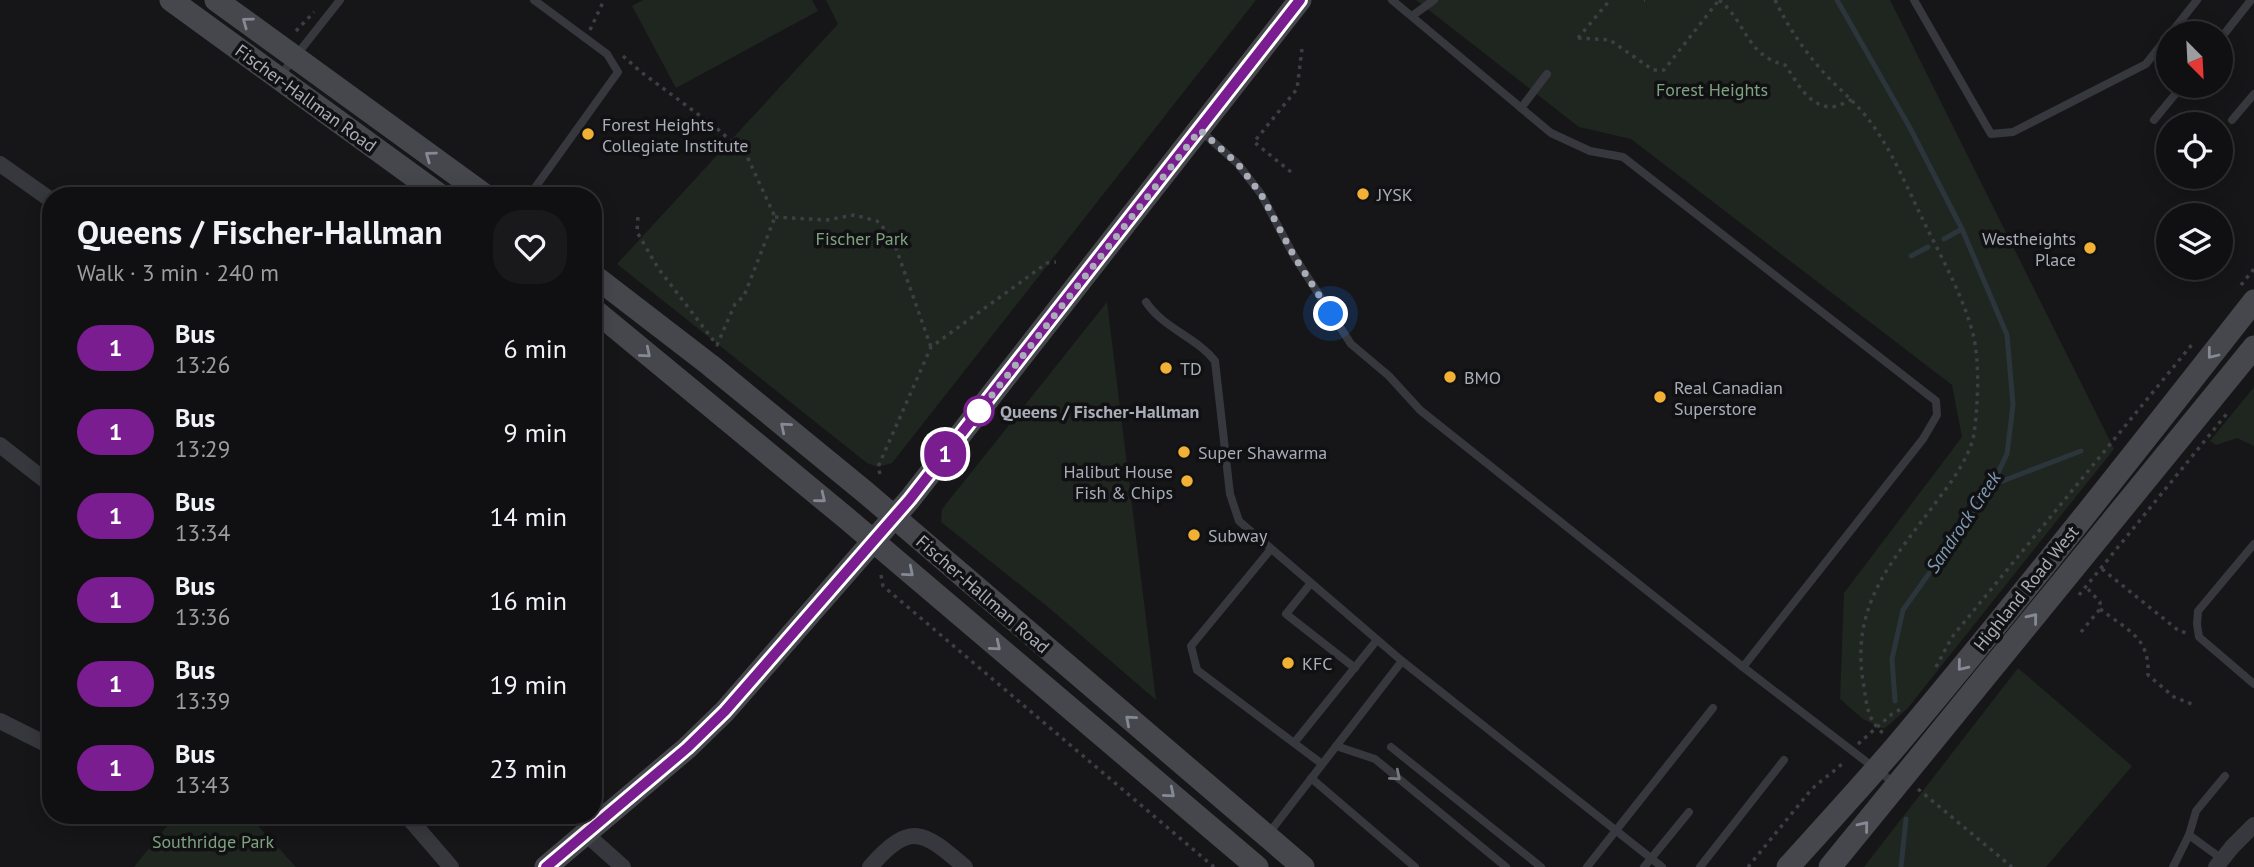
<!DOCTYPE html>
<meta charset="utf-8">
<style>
:root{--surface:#101012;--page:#19191b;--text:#f1f3f6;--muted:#9c9d9f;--line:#303032}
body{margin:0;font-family:"PT Sans",sans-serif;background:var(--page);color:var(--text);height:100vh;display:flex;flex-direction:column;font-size:26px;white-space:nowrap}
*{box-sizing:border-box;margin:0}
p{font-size:23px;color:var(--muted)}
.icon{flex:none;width:38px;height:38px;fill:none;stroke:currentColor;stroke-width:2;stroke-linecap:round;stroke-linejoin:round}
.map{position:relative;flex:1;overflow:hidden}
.sheet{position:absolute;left:42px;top:187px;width:560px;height:637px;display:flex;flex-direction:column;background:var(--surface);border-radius:28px;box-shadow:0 4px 18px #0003,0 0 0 2px var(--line)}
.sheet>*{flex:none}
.badge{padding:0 14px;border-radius:23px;font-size:24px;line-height:46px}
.needle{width:46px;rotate:156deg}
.buttons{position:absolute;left:2156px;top:21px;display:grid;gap:14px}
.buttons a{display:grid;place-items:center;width:77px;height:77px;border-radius:50%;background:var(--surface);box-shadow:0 4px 18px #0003,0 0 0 2px var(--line);font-size:35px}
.you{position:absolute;width:35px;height:35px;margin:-18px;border:5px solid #fff;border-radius:50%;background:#1a73e8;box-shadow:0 0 0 10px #1a73e833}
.map>.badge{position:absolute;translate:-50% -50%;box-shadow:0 0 0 4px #fff}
.round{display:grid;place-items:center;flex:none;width:74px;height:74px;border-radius:28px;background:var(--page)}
.head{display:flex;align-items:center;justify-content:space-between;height:119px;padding:0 35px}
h1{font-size:33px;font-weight:700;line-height:52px}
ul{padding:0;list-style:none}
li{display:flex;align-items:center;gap:21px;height:84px;padding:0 35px}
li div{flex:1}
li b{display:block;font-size:26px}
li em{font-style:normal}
li .badge{min-width:77px;font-weight:700;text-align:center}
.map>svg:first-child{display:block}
.green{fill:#1e261f}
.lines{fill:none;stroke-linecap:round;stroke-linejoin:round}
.stream{stroke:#2c353c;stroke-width:5}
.path{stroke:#3d3f44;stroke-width:3.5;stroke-dasharray:3.5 5;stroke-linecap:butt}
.lane{stroke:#37383d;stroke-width:8}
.street{stroke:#37383d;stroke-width:16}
.secondary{stroke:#45474d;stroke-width:23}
.oneway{stroke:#858993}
.oneway2{stroke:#757881}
.line-casing{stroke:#fff;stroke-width:16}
.line{stroke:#7a1d90;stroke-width:10}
.walk{stroke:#a8adb8;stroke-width:7;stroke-dasharray:0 12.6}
.poi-dot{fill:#f2b134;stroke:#111113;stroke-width:2.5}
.stop-dot{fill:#fff;stroke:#7a1d90;stroke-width:3.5}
.labels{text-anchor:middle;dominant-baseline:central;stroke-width:7;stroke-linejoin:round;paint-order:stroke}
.park-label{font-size:18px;fill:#7fa381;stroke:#111113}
.street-label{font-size:18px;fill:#a8adb8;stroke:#111113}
.poi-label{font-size:18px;fill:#a8adb8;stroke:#111113;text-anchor:start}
.stop-label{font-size:18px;font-weight:bold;fill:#a8adb8;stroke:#111113;text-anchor:start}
.water-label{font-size:19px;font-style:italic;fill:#7f9bb3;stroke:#111113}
</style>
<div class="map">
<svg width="2254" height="867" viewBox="0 0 2254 867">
<rect width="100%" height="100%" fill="#161618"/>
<!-- green -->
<g class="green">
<path d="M643 0H812L818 11 676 88 632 6Z"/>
<path d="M826 0H1256L892 463 878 467 867 463 617 264 838 24Z"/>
<path d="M1416 0H1890L2114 449 1907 709 1884 729 1863 719 1840 699 1844 593 1962 437 1952 385 1631 139 1579 127Z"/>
<path d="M1107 302 1156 700 1048 607 941 522 942 509Z"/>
<path d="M2254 387V446L2237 438 2216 445 2210 441Z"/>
<path d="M2018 668 2132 766 2046 867H1864Z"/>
<path d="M175 816H249L296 867H134Z"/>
</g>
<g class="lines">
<!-- stream -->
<g class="stream">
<path d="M1837 0 1910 128 1962 229 2007 335 2013 405 2007 454 1992 485 1903 610 1892 659 1895 701"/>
<path d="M1944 239 1962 229"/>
<path d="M1911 256 1928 247"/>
<path d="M1992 485 2081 451"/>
<path d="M1901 867 1906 819"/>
</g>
<!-- path -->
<g class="path">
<path d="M1644 0H1645"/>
<path d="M1719 0C1747 22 1745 55 1785 65 1797 81 1807 106 1831 107 1837 107 1846 102 1853 99"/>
<path d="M1775 0C1788 27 1805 52 1825 74 1840 90 1856 103 1869 120 1891 149 1906 185 1922 218 1940 255 1962 293 1973 334 1980 362 1978 405 1974 434 1971 453 1954 479 1942 494 1896 558 1848 602 1864 687 1867 707 1868 721 1884 734"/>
<path d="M590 30 604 0"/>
<path d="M296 31 314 12"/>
<path d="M1578 38 1610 40 1653 70H1664L1719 0"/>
<path d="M1578 38 1610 0"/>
<path d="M623 56 641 72 714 126 746 154 775 217 744 296 735 304 717 345 658 268 637 232 638 216"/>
<path d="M1291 172 1254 142 1297 89 1302 49"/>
<path d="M775 217 827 220 854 215 877 221 892 237 931 347"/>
<path d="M2241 285 2254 269"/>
<path d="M880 474 878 467 931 347 1047 263 1056 262"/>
<path d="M2102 569 2179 631 2187 633"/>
<path d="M881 575 883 586 1214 867"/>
<path d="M2079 595 2229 411"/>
<path d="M2100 609C2127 630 2150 637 2148 675L2174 697 2194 705"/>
<path d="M2081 632 2100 609V602L2086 587"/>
<path d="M1936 667 1952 637 2194 342"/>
<path d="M1858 744 1892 714 1901 709"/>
<path d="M1918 789 2012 867"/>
<path d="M1748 867 1811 790C1822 779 1834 772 1845 761"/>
</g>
<!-- lane -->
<g class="lane">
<path d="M1392 0 1551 133 1590 151 1623 157 1936 401 1937 415 1923 439 1743 667"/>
<path d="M1914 0 1991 134 2013 132 2146 64 2168 36"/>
<path d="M1412 16 1434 0"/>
<path d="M2171 33 2197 0"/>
<path d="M2221 38 2251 0"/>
<path d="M280 76 340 0"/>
<path d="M1521 108 1547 74"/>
<path d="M2154 120 2182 86"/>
<path d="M2232 120 2254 94"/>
<path d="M1200 130 1238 164 1261 194 1294 256 1351 344 1389 376 1420 410 1743 667 1894 783"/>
<path d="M529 196 618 72 607 54 534 0"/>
<path d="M1146 302C1163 328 1196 337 1215 361L1230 494 1239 521 1402 661 1662 867"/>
<path d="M2254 544 2198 611 2197 624 2199 637 2254 684"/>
<path d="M1271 549 1191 646 1197 670 1322 764"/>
<path d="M1311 583 1286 614 1355 668"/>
<path d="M1294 743 1377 640"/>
<path d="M1336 746 1375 759 1506 867"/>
<path d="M1391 747 1541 867"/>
<path d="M1311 778 1415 867"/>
<path d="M1269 833 1402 661"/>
<path d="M2189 835 2222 859"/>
<path d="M1587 867 1713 708"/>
<path d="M1644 867 1689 812"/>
<path d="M1700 867 1784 760"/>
<path d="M2173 867 2189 835 2196 811 2225 776"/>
</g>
<!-- street -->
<g class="street">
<path d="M0 164 51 200"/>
<path d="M0 445 51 485"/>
<path d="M0 721 46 744H51"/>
<path d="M407 816 451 867"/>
<path d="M586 834 623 867"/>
<path d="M870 867C911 820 924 832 965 867"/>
<path d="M2216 867 2232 847 2254 825"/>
</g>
<!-- secondary -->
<g class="secondary">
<path d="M171 0 441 196"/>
<path d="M216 0 486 196"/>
<path d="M593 275 710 365 865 492 1303 867"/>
<path d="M593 309 845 517 1257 867"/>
<path d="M546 867 687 748 725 711 910 499 1300 0"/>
<path d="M1788 867C1825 826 1862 786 1898 744 2020 599 2137 450 2254 301"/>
<path d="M1830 867 2254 347"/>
</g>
</g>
<!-- one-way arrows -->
<defs><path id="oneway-chevron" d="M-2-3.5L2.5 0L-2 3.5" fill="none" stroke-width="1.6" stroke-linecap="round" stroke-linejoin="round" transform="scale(1.75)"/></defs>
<g class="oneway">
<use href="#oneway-chevron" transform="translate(247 22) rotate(-144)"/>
<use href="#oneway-chevron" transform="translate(430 156) rotate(-144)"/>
<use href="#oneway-chevron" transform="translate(646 353) rotate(40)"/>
<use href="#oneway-chevron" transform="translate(2212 354) rotate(128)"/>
<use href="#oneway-chevron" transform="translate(785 427) rotate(-140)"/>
<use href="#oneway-chevron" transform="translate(821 498) rotate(39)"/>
<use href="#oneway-chevron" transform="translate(909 572) rotate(40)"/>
<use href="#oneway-chevron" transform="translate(2033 618) rotate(-51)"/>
<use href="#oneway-chevron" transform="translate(996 646) rotate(40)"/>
<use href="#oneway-chevron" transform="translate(1962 666) rotate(129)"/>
<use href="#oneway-chevron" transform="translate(1130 720) rotate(-139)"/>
<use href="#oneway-chevron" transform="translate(1170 793) rotate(40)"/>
<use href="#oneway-chevron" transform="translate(1864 826) rotate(-51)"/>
</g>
<use class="oneway2" href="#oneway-chevron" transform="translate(1396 776) rotate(40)"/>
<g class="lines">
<!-- line casing -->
<g class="line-casing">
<path id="line" d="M546 867 687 748 725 711 910 499 1300 0"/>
</g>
<!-- line -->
<use href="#line" class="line"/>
<!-- walk -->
<path class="walk" d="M979 411 974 418 1200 130 1238 164 1261 194 1294 256 1331 314"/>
</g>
<!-- markers -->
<g class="poi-dot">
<circle cx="588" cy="134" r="7"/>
<circle cx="1363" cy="194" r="7"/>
<circle cx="2090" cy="248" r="7"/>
<circle cx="1166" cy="368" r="7"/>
<circle cx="1450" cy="377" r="7"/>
<circle cx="1660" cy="397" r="7"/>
<circle cx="1184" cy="452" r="7"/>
<circle cx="1187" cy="481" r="7"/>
<circle cx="1194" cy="535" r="7"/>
<circle cx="1288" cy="663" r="7"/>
</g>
<circle class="stop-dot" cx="979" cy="411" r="14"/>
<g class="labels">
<!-- park labels -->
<g class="park-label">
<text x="1712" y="89">Forest Heights</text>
<text x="862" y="238">Fischer Park</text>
<text x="213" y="841">Southridge Park</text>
</g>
<!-- street labels -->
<g class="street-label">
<text transform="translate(306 98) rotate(36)">Fischer-Hallman Road</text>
<text transform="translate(2026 588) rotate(-51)">Highland Road West</text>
<text transform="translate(983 594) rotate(41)">Fischer-Hallman Road</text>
</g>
<!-- poi labels -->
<g class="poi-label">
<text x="602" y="124">Forest Heights<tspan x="602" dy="21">Collegiate Institute</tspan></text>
<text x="1377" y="194">JYSK</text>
<text x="2076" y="238" text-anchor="end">Westheights<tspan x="2076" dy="21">Place</tspan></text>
<text x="1180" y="368">TD</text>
<text x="1464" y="377">BMO</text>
<text x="1674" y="387">Real Canadian<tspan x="1674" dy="21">Superstore</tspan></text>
<text x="1198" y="452">Super Shawarma</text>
<text x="1173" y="471" text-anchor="end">Halibut House<tspan x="1173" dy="21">Fish &amp; Chips</tspan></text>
<text x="1208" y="535">Subway</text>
<text x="1302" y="663">KFC</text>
</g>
<!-- stop labels -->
<g class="stop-label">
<text x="1000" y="411">Queens / Fischer-Hallman</text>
</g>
<!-- water labels -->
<g class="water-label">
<text transform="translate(1963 522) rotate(-56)">Sandrock Creek</text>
</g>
</g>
</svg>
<div class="buttons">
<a><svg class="needle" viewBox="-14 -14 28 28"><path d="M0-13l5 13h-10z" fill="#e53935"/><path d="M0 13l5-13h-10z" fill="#9c9d9f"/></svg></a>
<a><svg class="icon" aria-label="locate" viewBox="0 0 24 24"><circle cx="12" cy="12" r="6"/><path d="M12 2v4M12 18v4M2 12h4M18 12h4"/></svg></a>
<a><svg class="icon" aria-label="layers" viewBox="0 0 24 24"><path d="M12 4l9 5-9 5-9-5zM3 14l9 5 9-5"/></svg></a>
</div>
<div class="you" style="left:1331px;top:314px"></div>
<b class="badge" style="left:945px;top:454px;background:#7a1d90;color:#fff">1</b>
<section class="sheet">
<div class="head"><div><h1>Queens / Fischer-Hallman</h1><p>Walk · 3 min · 240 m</p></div><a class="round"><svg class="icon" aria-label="heart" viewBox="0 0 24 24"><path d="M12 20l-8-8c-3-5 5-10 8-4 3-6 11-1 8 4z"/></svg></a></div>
<ul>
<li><span class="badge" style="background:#7a1d90;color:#fff">1</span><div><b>Bus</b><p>13:26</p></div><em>6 min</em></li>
<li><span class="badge" style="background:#7a1d90;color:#fff">1</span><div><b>Bus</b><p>13:29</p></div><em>9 min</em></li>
<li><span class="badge" style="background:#7a1d90;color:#fff">1</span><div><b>Bus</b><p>13:34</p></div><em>14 min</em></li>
<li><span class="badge" style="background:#7a1d90;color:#fff">1</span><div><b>Bus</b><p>13:36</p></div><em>16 min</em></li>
<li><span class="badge" style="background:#7a1d90;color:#fff">1</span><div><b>Bus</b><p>13:39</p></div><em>19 min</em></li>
<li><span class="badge" style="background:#7a1d90;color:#fff">1</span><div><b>Bus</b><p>13:43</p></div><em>23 min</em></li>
</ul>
</section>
</div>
